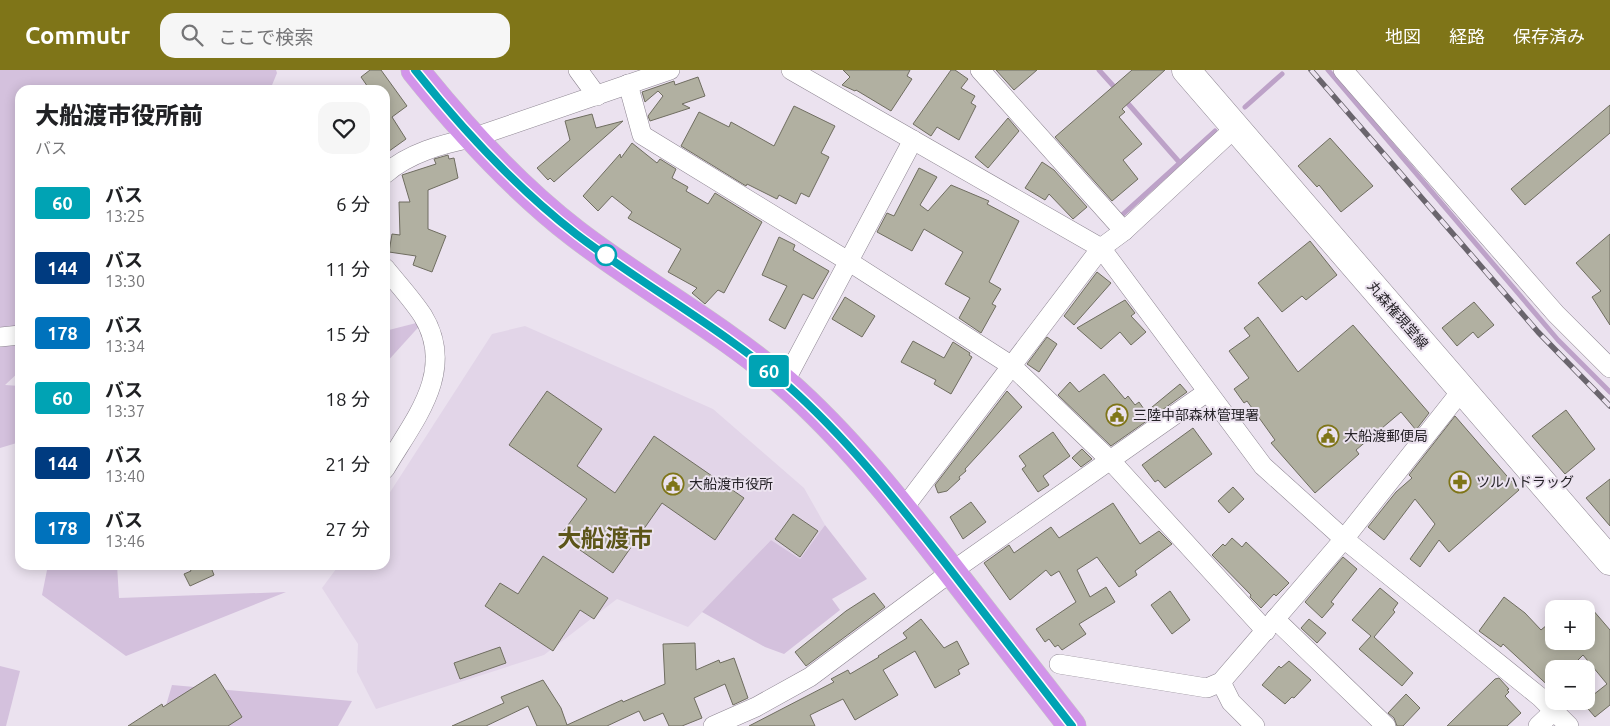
<!DOCTYPE html>
<html lang="ja">
<meta charset="utf-8">
<style>
:root{--surface:#fff;--page:#f6f6f6;--text:#202124;--muted:#757577;--accent:#7f7518}
body{margin:0;font-family:Ubuntu,"Noto Sans JP",sans-serif;background:var(--page);color:var(--text);height:100vh;display:flex;flex-direction:column;font-size:19px;white-space:nowrap}
*{box-sizing:border-box;margin:0}
p{font-size:16px;color:var(--muted)}
.icon{flex:none;width:28px;height:28px;fill:none;stroke:currentColor;stroke-width:2;stroke-linecap:round;stroke-linejoin:round}
.map{position:relative;flex:1;overflow:hidden}
.drawer{position:absolute;left:15px;top:15px;width:375px;height:485px;display:flex;flex-direction:column;background:var(--surface);border-radius:15px;box-shadow:0 2px 12px #0003}
.drawer>*{flex:none}
.badge{padding:0 10px;border-radius:4px;font-size:18px;line-height:32px}
.tools{position:absolute;left:1545px;top:530px;display:grid;gap:10px}
.tools a{display:grid;place-items:center;width:50px;height:50px;border-radius:10px;background:var(--surface);box-shadow:0 2px 12px #0003;font-size:25px}
.map>.badge{position:absolute;translate:-50% -50%;box-shadow:0 0 0 2px #fff}
.round{display:grid;place-items:center;flex:none;width:52px;height:52px;border-radius:15px;background:var(--page)}
.head{display:flex;align-items:center;justify-content:space-between;height:85px;padding:0 20px}
h1{font-size:24px;font-weight:800;line-height:38px}
ul{padding:0;list-style:none}
li{display:flex;align-items:center;gap:15px;height:65px;padding:0 20px}
li div{flex:1}
li b{display:block;font-size:19px}
li em{font-style:normal}
li .badge{min-width:55px;font-weight:700;text-align:center}
header{display:flex;align-items:center;gap:30px;box-sizing:border-box;height:70px;padding:0 25px;background:var(--accent);color:#fff}
header strong{font-size:24px}
nav{display:flex;gap:28px;margin-inline-start:auto;font-size:18px}
.search{width:350px;height:45px;background:var(--page);display:flex;align-items:center;gap:12px;box-sizing:border-box;padding:0 18px;border-radius:15px;color:var(--muted);font-size:19px}
.map>svg:first-child{display:block}
.built{fill:#e2d5e8}
.green{fill:#d4c1dd}
.lines{fill:none;stroke-linecap:round;stroke-linejoin:round}
.stream{stroke:#bda2c8;stroke-width:5}
.building{fill:#b1b0a1;stroke:#6f6d60}
.minor-casing{stroke:#8d8591;stroke-width:20}
.secondary-casing{stroke:#8d8591;stroke-width:29}
.trunk-casing{stroke:#c7c6c7;stroke-width:29}
.minor{stroke:#fff;stroke-width:19}
.secondary{stroke:#fff;stroke-width:28}
.trunk{stroke:#d294ea;stroke-width:28}
.rail-casing{stroke:#6a656d;stroke-width:5.5}
.rail{stroke:#ebe2ef;stroke-width:4;stroke-dasharray:11;stroke-linecap:butt}
.line-casing{stroke:#fff;stroke-width:11}
.line{stroke:#00a3b4;stroke-width:8}
.stop-dot{fill:#fff;stroke:#00a3b4;stroke-width:2.5}
.labels{text-anchor:middle;dominant-baseline:central;stroke-width:4;stroke-linejoin:round;paint-order:stroke}
.street-label{font-size:14px;fill:#262328;stroke:#ebe2ef}
.poi-label{font-size:14px;fill:#262328;stroke:#ebe2ef;text-anchor:start}
.town-label{font-size:24px;font-weight:bold;fill:#5c5519;stroke:#ebe2ef}
</style>
<header>
<strong>Commutr</strong>
<div class="search"><svg class="icon" aria-label="search" viewBox="0 0 24 24"><circle cx="10" cy="10" r="6"/><path d="M15 15l6 6"/></svg>ここで検索</div>
<nav><a>地図</a><a>経路</a><a>保存済み</a></nav>
</header>
<div class="map">
<svg width="1610" height="656" viewBox="0 0 1610 656">
<rect width="100%" height="100%" fill="#ebe2ef"/>
<!-- built -->
<path class="built" d="M525 256 713 339 804 418 825 455 800 489 771 470 688 557 617 529 544 585 376 639 357 602 358 574 322 518 339 495H385V430L492 264Z"/>
<!-- green -->
<g class="green">
<path d="M0 0H276L277 3 270 20H20V301L5 315 20 316V372L0 378Z"/>
<path d="M424 251 385 294V261Z"/>
<path d="M825 455 867 509 832 529 840 540 784 584 765 577 702 542 771 470 800 489Z"/>
<path d="M48 495H117L119 528 286 522 126 586 42 525Z"/>
<path d="M0 596 20 601 6 656H0Z"/>
<path d="M172 615 352 631 338 656H160Z"/>
</g>
<g class="lines">
<!-- stream -->
<g class="stream">
<path d="M1099 0 1117 20"/>
<path d="M1328 0 1558 270 1610 322"/>
<path d="M1124 29 1180 93"/>
<path d="M1245 37 1282 4"/>
<path d="M1121 146 1215 61"/>
</g>
</g>
<!-- building -->
<g class="building">
<path d="M370 0H381L407 36 392 47 406 69 385 84V20H370L361 7Z"/>
<path d="M843 0H910L907 6 912 9 891 41 856 20 855 21 842 15 850 7Z"/>
<path d="M951 0H955L968 9 961 18 975 26 971 33 976 36 959 70 937 57 931 66 913 54Z"/>
<path d="M996 0H1037L1014 20Z"/>
<path d="M1132 0H1165L1122 39 1125 42 1119 47 1142 74 1123 90 1138 109 1112 131 1055 67Z"/>
<path d="M698 7 705 26 682 34 690 38 650 51 648 46 663 26 658 21 645 32 642 22 674 11 675 15Z"/>
<path d="M1610 35V63L1525 135 1511 119Z"/>
<path d="M794 36 835 56 821 83 829 87 809 127 801 123 796 134 779 125 777 129 747 114 746 116 681 76 699 42 729 57 731 52 774 76Z"/>
<path d="M592 44 596 58 623 51 554 112 550 108 548 110 537 98 570 70 565 51Z"/>
<path d="M1008 48 1019 61 988 98 975 87Z"/>
<path d="M1330 68 1373 116 1341 142 1319 115 1317 117 1298 96Z"/>
<path d="M632 73 657 93 660 89 676 99 672 108 688 117 686 121 708 134 715 123 762 152 724 223 718 220 705 234 692 223 697 218 668 202 681 179 628 148 632 142 612 126 598 141 583 126 620 84 621 88Z"/>
<path d="M448 85 449 89 454 88 458 108 428 120V159L446 166 432 202 413 195 416 186 389 182 392 164 400 165 399 132H410L402 105 436 94 434 89Z"/>
<path d="M1042 92 1054 100 1087 137 1073 149 1049 124 1045 130 1025 118Z"/>
<path d="M919 98 937 107 920 135 928 141 951 115 989 131 987 134 1019 151 989 212 1001 219 992 234 996 236 981 263 959 248 970 228 945 214 963 182 924 159 912 181 877 162 887 143 894 146Z"/>
<path d="M1610 164V255L1592 227 1601 221 1576 193Z"/>
<path d="M779 167 795 175 793 180 829 201 813 229 803 224 785 259 769 250 787 216 762 205Z"/>
<path d="M1310 171 1337 205 1306 230 1302 226 1282 242 1258 213Z"/>
<path d="M1097 202 1111 213 1074 255 1064 246Z"/>
<path d="M845 227 875 246 862 267 832 249Z"/>
<path d="M1125 230 1135 243 1131 246 1146 262 1131 275 1120 262 1101 279 1077 258Z"/>
<path d="M1474 232 1494 255 1478 268 1473 262 1457 276 1442 258Z"/>
<path d="M1258 247 1298 302 1353 255 1429 343 1416 360 1401 342 1356 380 1359 384 1315 423 1271 373 1275 370 1247 331 1244 333 1234 319 1249 308 1229 281 1250 266 1244 258Z"/>
<path d="M1047 267 1057 274 1039 302 1027 294Z"/>
<path d="M913 271 944 288 953 272 970 283 969 285 972 287 951 324 934 314 936 310 901 292Z"/>
<path d="M1104 304 1125 329 1128 326 1135 335 1139 332 1146 342 1180 314 1187 322 1151 348 1148 345 1151 348 1111 376 1058 325 1070 312 1079 322Z"/>
<path d="M547 321 602 359 577 396 615 423 654 366 744 428 715 470 662 433 613 503 560 466 587 429 509 375Z"/>
<path d="M1007 321 1022 337 965 399 966 401 959 407 960 409 947 421 938 423 935 415Z"/>
<path d="M1566 340 1595 379 1565 404 1532 366Z"/>
<path d="M1455 346 1519 420 1449 482 1439 470 1420 497 1410 489 1435 454 1415 429 1384 470 1368 457 1396 422 1412 408 1409 405Z"/>
<path d="M1193 358 1212 384 1165 418 1158 410 1155 412 1142 395Z"/>
<path d="M1053 362 1070 386 1043 406 1049 415 1038 422 1022 399 1026 396 1019 386Z"/>
<path d="M1082 379 1092 389 1081 397 1072 388Z"/>
<path d="M1610 409V456L1586 428Z"/>
<path d="M1233 417 1244 429 1229 443 1218 431Z"/>
<path d="M971 432 986 452 963 469 950 447Z"/>
<path d="M1113 433 1140 474 1159 461 1172 474 1135 501 1137 505 1119 517 1097 487 1077 500 1090 527 1106 517 1115 532 1079 554 1086 564 1062 580 1058 575 1055 577 1049 569 1045 572 1036 559 1076 532 1059 501 1051 506 1046 500 1010 530 984 493 1009 475 1014 483 1051 457 1059 468Z"/>
<path d="M793 444 818 461 800 487 775 469Z"/>
<path d="M1232 468 1242 477 1246 472 1289 513 1276 526 1274 524 1261 538 1250 527 1251 525 1212 485 1223 474 1225 476Z"/>
<path d="M543 486 608 528 594 549 580 540 553 581 485 536 500 513 518 524Z"/>
<path d="M1343 487 1357 499 1331 532 1334 534 1322 548 1305 532Z"/>
<path d="M188 495H210L214 505 190 516 184 504 191 501Z"/>
<path d="M1380 518 1398 533 1393 540 1395 542 1374 567 1413 603 1402 616 1359 579 1371 566 1352 550Z"/>
<path d="M1170 521 1190 550 1172 564 1151 535Z"/>
<path d="M874 523 885 537 806 596 795 582 846 541Z"/>
<path d="M1504 527 1525 543 1541 560 1554 549V571H1586V532L1610 560V635L1595 647 1583 633 1607 614 1583 585 1569 599H1554V621L1503 574 1501 577 1479 561Z"/>
<path d="M921 549 944 578 957 571 969 594 958 600 960 604 935 618 915 581 883 600 898 625 855 650 843 629 810 645 815 656H749L834 612 831 609 848 600 850 604 879 587 878 586 907 568 903 563Z"/>
<path d="M1309 549 1326 563 1317 573 1301 558Z"/>
<path d="M695 573 696 600 719 590 720 593 734 588 748 628 733 635 725 614 694 628 702 648 682 656H669L663 643 644 651 639 641 607 656H537L528 636 486 656H452L504 633 501 627 543 610 561 638 567 655 622 630 623 632 665 614 663 574Z"/>
<path d="M500 577 506 593 460 609 454 593Z"/>
<path d="M1289 591 1311 610 1294 628 1292 627 1285 634 1262 615 1279 596 1281 598Z"/>
<path d="M215 604 242 647 228 656H128L162 634 163 637Z"/>
<path d="M1499 608 1509 619 1507 620 1509 622 1505 626 1521 643 1507 656H1447L1495 609Z"/>
<path d="M1406 624 1420 638 1403 656H1397L1394 648 1388 643Z"/>
</g>
<g class="lines">
<!-- minor casing -->
<g class="minor-casing">
<g id="minor">
<path d="M578 0 597 26"/>
<path d="M791 0 1101 178 1263 396 1344 469 1540 627 1569 656"/>
<path d="M980 0 1124 161"/>
<path d="M1343 0 1556 244 1610 298"/>
<path d="M628 14 642 65 848 191 1012 296 1111 391 1266 561"/>
<path d="M385 104C409 83 442 74 472 68L670 0"/>
<path d="M385 198C397 213 412 229 423 246 457 302 413 351 385 399"/>
<path d="M0 267 20 265"/>
<path d="M784 313 913 70"/>
<path d="M903 439 1101 178 1124 161 1236 57"/>
<path d="M1275 549 1386 656"/>
<path d="M1059 594 1207 618 1221 612 1344 469 1462 320"/>
<path d="M1221 612 1231 632 1255 656"/>
<path d="M713 656 756 637 810 607 951 502 1207 322"/>
<path d="M1538 656 1554 641"/>
</g>
</g>
<!-- secondary casing -->
<g class="secondary-casing">
<path id="secondary" d="M1186 0 1610 491"/>
</g>
<!-- trunk casing -->
<g class="trunk-casing">
<path id="trunk" d="M415 0C463 60 515 117 576 164 644 216 721 258 786 314 846 367 896 430 945 493 987 547 1030 602 1072 656"/>
</g>
<!-- minor -->
<use href="#minor" class="minor"/>
<!-- secondary -->
<use href="#secondary" class="secondary"/>
<!-- trunk -->
<use href="#trunk" class="trunk"/>
<!-- rail casing -->
<g class="rail-casing">
<path id="rail" d="M1311 0 1538 262 1610 336"/>
</g>
<!-- rail -->
<use href="#rail" class="rail"/>
</g>
<g class="lines">
<!-- line casing -->
<g class="line-casing">
<path id="line" d="M415 0C463 60 515 117 576 164 644 216 721 258 786 314 845 366 894 428 942 489 985 545 1029 600 1072 656"/>
</g>
<!-- line -->
<use href="#line" class="line"/>
</g>
<!-- icons -->
<defs>
<g id="civic-ring" transform="scale(1.125)"><circle r="9.5" fill="#ebe2ef" stroke="#7f7518" stroke-width="1.5"/><path d="M-.6-6.5H3V-4.5H.6V-3L4-1V1h2V6H-6V1h2V-1L-.6-3ZM-1.2 2.5V6h2.4V2.5Z" fill="#7f7518"/></g>
<g id="pharmacy-ring" transform="scale(1.125)"><circle r="9.5" fill="#ebe2ef" stroke="#7f7518" stroke-width="1.5"/><path d="M-2-6h4v4h4v4h-4v4h-4v-4h-4v-4h4Z" fill="#7f7518"/></g>
</defs>
<g fill-rule="evenodd">
<use href="#civic-ring" x="1117" y="345"/>
<use href="#civic-ring" x="1328" y="366"/>
<use href="#pharmacy-ring" x="1460" y="412"/>
<use href="#civic-ring" x="673" y="414"/>
</g>
<!-- markers -->
<circle class="stop-dot" cx="606" cy="185" r="10"/>
<g class="labels">
<!-- street labels -->
<g class="street-label">
<text transform="translate(1398 245) rotate(49)">丸森権現堂線</text>
</g>
<!-- poi labels -->
<g class="poi-label">
<text x="1133" y="345">三陸中部森林管理署</text>
<text x="1344" y="366">大船渡郵便局</text>
<text x="1476" y="412">ツルハドラッグ</text>
<text x="689" y="414">大船渡市役所</text>
</g>
<!-- town labels -->
<g class="town-label">
<text x="605" y="468">大船渡市</text>
</g>
</g>
</svg>
<div class="tools">
<a>+</a>
<a>−</a>
</div>
<b class="badge" style="left:769px;top:301px;background:#00a3b4;color:#fff">60</b>
<section class="drawer">
<div class="head"><div><h1>大船渡市役所前</h1><p>バス</p></div><a class="round"><svg class="icon" aria-label="heart" viewBox="0 0 24 24"><path d="M12 20l-8-8c-3-5 5-10 8-4 3-6 11-1 8 4z"/></svg></a></div>
<ul>
<li><span class="badge" style="background:#00a3b4;color:#fff">60</span><div><b>バス</b><p>13:25</p></div><em>6 分</em></li>
<li><span class="badge" style="background:#003b80;color:#fff">144</span><div><b>バス</b><p>13:30</p></div><em>11 分</em></li>
<li><span class="badge" style="background:#0072bc;color:#fff">178</span><div><b>バス</b><p>13:34</p></div><em>15 分</em></li>
<li><span class="badge" style="background:#00a3b4;color:#fff">60</span><div><b>バス</b><p>13:37</p></div><em>18 分</em></li>
<li><span class="badge" style="background:#003b80;color:#fff">144</span><div><b>バス</b><p>13:40</p></div><em>21 分</em></li>
<li><span class="badge" style="background:#0072bc;color:#fff">178</span><div><b>バス</b><p>13:46</p></div><em>27 分</em></li>
</ul>
</section>
</div>
